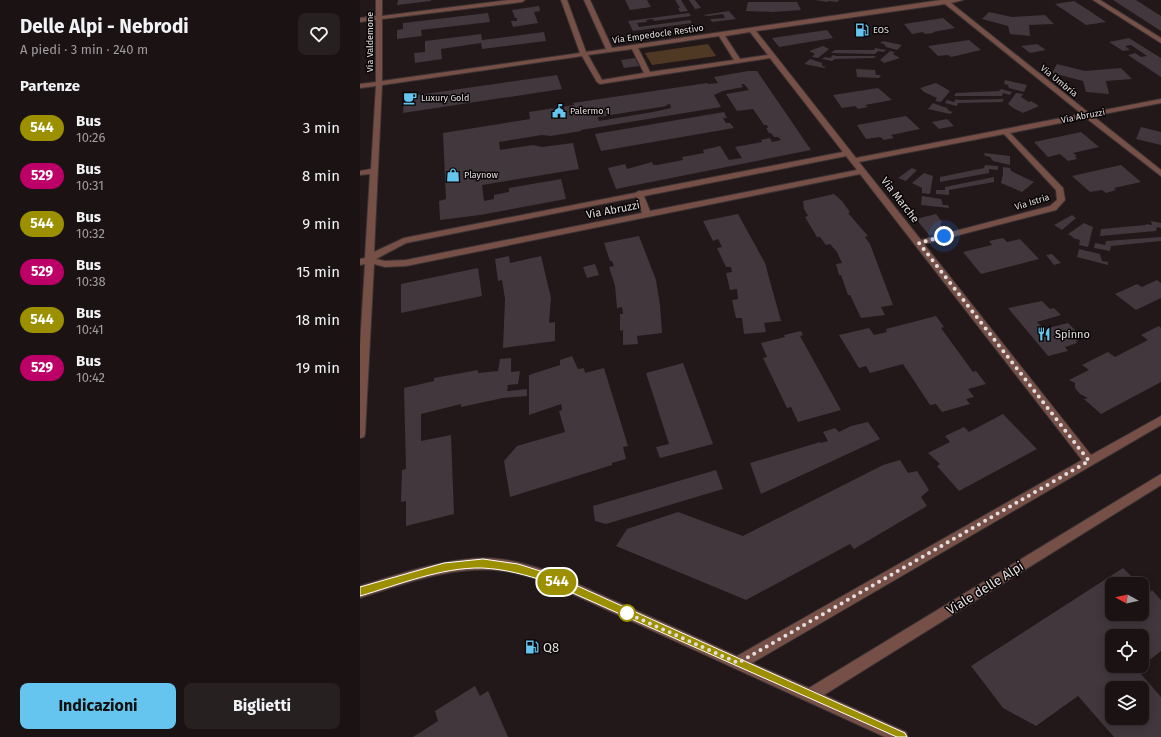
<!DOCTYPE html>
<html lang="it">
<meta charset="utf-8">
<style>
:root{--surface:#1a1213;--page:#272021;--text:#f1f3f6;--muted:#9f9ea0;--line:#383233;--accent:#65c5ee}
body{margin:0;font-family:"Fira Sans",sans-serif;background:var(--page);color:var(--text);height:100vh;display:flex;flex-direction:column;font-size:15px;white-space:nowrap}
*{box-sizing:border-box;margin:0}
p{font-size:13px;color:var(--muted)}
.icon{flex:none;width:22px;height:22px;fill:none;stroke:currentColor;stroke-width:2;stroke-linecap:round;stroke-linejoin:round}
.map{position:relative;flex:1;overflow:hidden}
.side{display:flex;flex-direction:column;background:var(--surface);width:360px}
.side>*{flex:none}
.badge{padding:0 8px;border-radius:13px;font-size:14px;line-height:26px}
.needle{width:26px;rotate:278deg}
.fabs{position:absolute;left:745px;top:577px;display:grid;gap:8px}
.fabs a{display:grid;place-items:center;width:44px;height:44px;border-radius:8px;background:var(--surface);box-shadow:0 2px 10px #0003,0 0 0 1px var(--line);font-size:20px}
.you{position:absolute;width:20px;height:20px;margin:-10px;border:3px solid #fff;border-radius:50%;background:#1a73e8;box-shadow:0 0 0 6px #1a73e833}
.map>.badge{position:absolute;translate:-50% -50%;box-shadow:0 0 0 2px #fff}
h2{padding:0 20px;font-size:15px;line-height:36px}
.round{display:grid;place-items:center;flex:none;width:42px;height:42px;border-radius:8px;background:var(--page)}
.headline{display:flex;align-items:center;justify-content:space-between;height:68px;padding:0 20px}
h1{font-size:19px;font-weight:700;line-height:30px}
.primary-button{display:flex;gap:8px;margin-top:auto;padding:8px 20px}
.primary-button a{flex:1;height:46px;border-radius:8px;background:var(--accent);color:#111;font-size:16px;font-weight:700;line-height:46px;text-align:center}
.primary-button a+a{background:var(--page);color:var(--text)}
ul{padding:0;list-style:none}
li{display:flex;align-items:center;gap:12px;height:48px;padding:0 20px}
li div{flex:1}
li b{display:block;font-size:15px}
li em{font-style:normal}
li .badge{min-width:44px;font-weight:700;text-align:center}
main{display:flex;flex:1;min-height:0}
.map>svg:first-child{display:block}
.green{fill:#503924}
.building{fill:#41373d;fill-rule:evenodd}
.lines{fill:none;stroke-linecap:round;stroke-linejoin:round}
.minor-casing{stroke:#3d3435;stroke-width:2}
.minor{fill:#765046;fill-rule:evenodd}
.line{fill:#9c8f00;stroke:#fff}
.walk{stroke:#e4ddde;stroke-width:4;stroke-dasharray:0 7.2}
.stop-dot{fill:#fff;stroke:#9c8f00;stroke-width:2}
.labels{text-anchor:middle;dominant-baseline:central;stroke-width:3;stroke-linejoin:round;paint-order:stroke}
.far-poi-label{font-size:9px;fill:#e4ddde;stroke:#080506;text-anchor:start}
.far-street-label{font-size:9px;fill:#e4ddde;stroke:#080506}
.street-label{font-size:11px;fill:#e4ddde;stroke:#080506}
.poi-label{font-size:11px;fill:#e4ddde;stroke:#080506;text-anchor:start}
.near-street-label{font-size:13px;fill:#e4ddde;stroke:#080506}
.near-poi-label{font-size:13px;fill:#e4ddde;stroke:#080506;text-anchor:start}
</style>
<main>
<section class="side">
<div class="headline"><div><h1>Delle Alpi - Nebrodi</h1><p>A piedi · 3 min · 240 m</p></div><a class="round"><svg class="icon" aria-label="heart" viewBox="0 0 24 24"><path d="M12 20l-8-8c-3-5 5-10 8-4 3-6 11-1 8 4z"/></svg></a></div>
<h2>Partenze</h2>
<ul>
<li><span class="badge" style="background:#9c8f00;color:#fff">544</span><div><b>Bus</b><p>10:26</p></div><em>3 min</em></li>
<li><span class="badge" style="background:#bc0067;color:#fff">529</span><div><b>Bus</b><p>10:31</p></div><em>8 min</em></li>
<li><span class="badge" style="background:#9c8f00;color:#fff">544</span><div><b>Bus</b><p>10:32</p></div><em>9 min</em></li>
<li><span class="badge" style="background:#bc0067;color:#fff">529</span><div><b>Bus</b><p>10:38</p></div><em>15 min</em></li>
<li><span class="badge" style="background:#9c8f00;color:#fff">544</span><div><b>Bus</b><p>10:41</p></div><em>18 min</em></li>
<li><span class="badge" style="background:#bc0067;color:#fff">529</span><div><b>Bus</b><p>10:42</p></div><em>19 min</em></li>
</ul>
<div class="primary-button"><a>Indicazioni</a><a>Biglietti</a></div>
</section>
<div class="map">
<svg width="801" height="737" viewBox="0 0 801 737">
<rect width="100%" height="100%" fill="#221819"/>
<!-- green -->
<path class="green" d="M348 44 356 56 292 65 285 53Z"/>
<!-- building -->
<g class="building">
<path d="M38 0H71V1L37 5Z"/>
<path d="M265 0H287L291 7 270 10Z"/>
<path d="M315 0H321L328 11 320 12 318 8H320Z"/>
<path d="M329 0H335L341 8 335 9Z"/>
<path d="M455 0H479L478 2 468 1 467 2Z"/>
<path d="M753 0H776L801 16V31Z"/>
<path d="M714 1 725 8 746 22 726 25 695 4Z"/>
<path d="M388 2H437L441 10 413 12 386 11Z"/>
<path d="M179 6 180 11 174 12 178 23 153 27 151 21H157V18H155L152 10Z"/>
<path d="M369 11 376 19 352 22 350 19 365 18 363 14 348 16 343 15Z"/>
<path d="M629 12 652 17 685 15 694 24 669 25 670 36 650 34 648 26 622 19Z"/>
<path d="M128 13 130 22 61 30 62 36 37 39V30L43 29V23Z"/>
<path d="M329 13 331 16 294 21 293 19 286 20 287 22 277 23 279 27 330 20 332 23 273 31 268 21Z"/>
<path d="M583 18 595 28 573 32 574 33 565 34 563 32 552 34 544 24Z"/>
<path d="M467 30 473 38 419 47 412 38Z"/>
<path d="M184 32 186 41 122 49 121 43 81 49 82 59 55 63 54 53 65 52V41L121 34 122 40Z"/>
<path d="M769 38 801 58V77L768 55 775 53 781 57 787 56 771 45 765 46 770 50 763 51 749 42Z"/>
<path d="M609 40 621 50 591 57 588 55 578 56 568 46Z"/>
<path d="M523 41 542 45 537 50 526 47 524 44 520 43Z"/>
<path d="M677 44 686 50 670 53 661 46Z"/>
<path d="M463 46 469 49 458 58 452 57 455 54 449 51Z"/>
<path d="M515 48 526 50 524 52 518 51 515 54 471 53 475 50H514Z"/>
<path d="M530 51 535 52 533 54 540 58 524 63 520 60Z"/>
<path d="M473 55 476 56H516L514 58 475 59 472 61 462 59 465 57 470 58Z"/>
<path d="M275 58 279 66 264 68 261 60Z"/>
<path d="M450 59 462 63V66L466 67 464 68 444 64Z"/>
<path d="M697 64 725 71 761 68 772 79 746 81 749 94 726 92 723 81 692 73Z"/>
<path d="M496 69 515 70 516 75H521L519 78 497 77Z"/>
<path d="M388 71H397L451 150 256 189 248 168 265 164 267 169 292 162 293 165H297L323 160 322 157 344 153 343 150 360 146 369 160 382 158 375 147 402 142 401 140 410 138 412 142 421 140 418 137H414L411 133H409L406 128H408L407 125H404L393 109 377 111 366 94 389 90 384 84H381L383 87 363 91 354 95 361 107 221 130V131L191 136 182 135 139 142 140 150 173 145 182 147 213 143 219 169 122 185 124 201 134 199V195L149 192V188L201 179 206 199 120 215 80 220 79 201 86 199 83 133 170 119 169 112 214 105 213 103 347 83 348 84 358 83 354 77ZM310 104 311 108 293 112 239 121 238 117 307 106 306 105Z"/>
<path d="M197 75 202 89 43 113 44 97Z"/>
<path d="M645 80 667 85 664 92 649 88 648 85 644 84Z"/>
<path d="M576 83 590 91 581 102 575 101 577 98 564 92 560 88Z"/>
<path d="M518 88 532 100 505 105 508 107 498 109 495 106 482 108 473 95Z"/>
<path d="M641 89 652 92 650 95 643 93 642 96H594L596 93 639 91Z"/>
<path d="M656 93 663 94 661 97 669 102 671 101 679 106 663 113 653 108 648 104Z"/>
<path d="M596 99 599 100 644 99 642 102 598 103 597 106 585 103 587 100 594 102Z"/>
<path d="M573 103 587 108 589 111 593 112 590 114 568 109Z"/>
<path d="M364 112 367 118H363L366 123H370L374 128 241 151 235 134Z"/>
<path d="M546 116 560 129 531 135 534 138 524 140 520 137 506 139 497 125Z"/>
<path d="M587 119 594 126 579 129 572 122Z"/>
<path d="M781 127 801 132V145L776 139Z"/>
<path d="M721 132 739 147 713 153 717 156H715L717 159 708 161 700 154 688 157 674 142Z"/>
<path d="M624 153 650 156V165L633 161 630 157 625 156Z"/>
<path d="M625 165 638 166V170L629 169V173L580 182V177L624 168Z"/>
<path d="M761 165 781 182 754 188 756 190 746 193 742 190 730 192 712 176Z"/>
<path d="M643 167 650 168 651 171 674 182 662 192 641 183 643 174Z"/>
<path d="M552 168 557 170 546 181 538 178Z"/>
<path d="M564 173 573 176 570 194 562 193V188L552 183Z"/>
<path d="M634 177V182L589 190V195L576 194V190H585V187Z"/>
<path d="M474 194 482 201 490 212 488 213 508 236 505 237 510 244 533 305 521 307 525 315 501 318 490 295H488L481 275H479L476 264 482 263 477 252 470 244 466 245 460 237H457L445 217 448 216 444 209 443 201Z"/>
<path d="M562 196 581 199 583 205H588L589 208 561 205Z"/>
<path d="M378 214 405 263 421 321 404 323 406 332 384 334 382 318H376L372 300 378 299 377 289 370 290 366 273 372 272 371 267H366L357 248 362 247 358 239 353 241 343 221Z"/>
<path d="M576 214 582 222 580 224 585 230 577 232 578 236 569 235 556 219Z"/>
<path d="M712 215 716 218 702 230 694 225Z"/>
<path d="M791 221 801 223V228L797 227 796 231 740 236 741 229 786 225 785 224 792 225Z"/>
<path d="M724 223 733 227 728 247 719 245 720 240 713 238V237L708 234Z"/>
<path d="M279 236 296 280 300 305 302 333 277 336 278 344 263 345V330L260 331V314H263L262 307 257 308 255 286 249 267 254 266 252 261H250L244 243Z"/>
<path d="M801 237V241L751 246 750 251 734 248 735 243 745 245 746 241Z"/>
<path d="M643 238 647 242 660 239 679 259 621 274 603 252 632 245 629 241Z"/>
<path d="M719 249 740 254 742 261 748 262V265L717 257Z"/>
<path d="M692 254 701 263 694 265 686 255Z"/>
<path d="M149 256 150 263 181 256 191 298 189 323 195 322V341L143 348 145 299 142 280 138 281 135 259Z"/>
<path d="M235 264 239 275 227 278 223 267Z"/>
<path d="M118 268 122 296 41 313V284Z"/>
<path d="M797 280 801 283V298L776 310 755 294 777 284 782 287Z"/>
<path d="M682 301 690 309 694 308 701 315 677 322 684 329 708 323 717 332 712 334 718 341H716L717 343 705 347 708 351 688 356 648 308Z"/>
<path d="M576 316 584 327 581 328 613 372 616 371 626 384 608 389 614 397 606 399 610 404 582 412 576 404 570 405 543 364 510 373 506 366 499 368 479 335 509 328 514 335 527 332 526 329Z"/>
<path d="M799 326 801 328V382L741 414 724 399 728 398 720 394 715 388V383L709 380 729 370 722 365 748 352 755 357 788 340 781 335Z"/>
<path d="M441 331 443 335 440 336 481 410 438 422 431 407 427 408 403 358 407 357 401 343 425 337 424 335Z"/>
<path d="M212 356 218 369 224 368 225 373 244 368 268 446 263 447 266 459 252 463V465L150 497 144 461 157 446 205 432 199 411 202 410 201 404 169 415V375L200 365V360Z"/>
<path d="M151 358V372L160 371 158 384 148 385 147 391 167 389V396L143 398 101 407V404L61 414V441L91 435 94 514 46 526V501L41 502 42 470 46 469 44 388 74 381V378L118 370V373L138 371 140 359Z"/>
<path d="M323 363 353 444 300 458 296 447 309 444 286 373Z"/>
<path d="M643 414 677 449 599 491 577 466 580 464 568 453 590 442 585 436 604 427 609 432Z"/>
<path d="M508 422 520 439 401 494 390 463 460 442 461 443 468 441 463 432 475 428 479 432 491 426Z"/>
<path d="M540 460 548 473 557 471 569 490 561 497 567 506 494 549 490 544 386 600 256 546 267 529 318 512 383 536 523 465Z"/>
<path d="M356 470 363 489 246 524 235 521 233 506Z"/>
<path d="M763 568 779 584H752V614H782V587L788 594 792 590 801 600V651L791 659 785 653 782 655V636H752V666H774L801 697V737H754L718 696 676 726 643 708 611 666ZM752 688H782V718H752Z"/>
<path d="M115 686 120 696 128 691 148 737H53L78 721 75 711Z"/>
</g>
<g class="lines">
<!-- minor casing -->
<g class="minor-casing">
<g id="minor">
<path d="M16 0H22V16L149 0H165L162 2 22 19V81L220 53 201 0H207L226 52 246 49 224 0H230L252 48 581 0H603L591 3 729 113 801 99V103L733 116 801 170V176L726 118 650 133 703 188 705 200 696 210 564 244 731 455 801 416V425L392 663 449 688 801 474V485L464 695 546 732 548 737H525L188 583C173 578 159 573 143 571 94 565 46 583 0 598V586C40 574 81 559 124 558 170 558 214 583 255 601 296 619 337 638 377 656L722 460 500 174 46 266 25 267 14 264 5 434 4 437 0 438V345L5 264 0 265V259L5 258 10 174 0 175V171L11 169 16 86 0 88V84L16 82V20L0 22V18L16 16ZM585 4 722 114 496 158 396 31ZM390 32 408 55 380 59 365 36ZM359 36 374 60 290 72 278 48ZM272 49 284 73 242 80 228 55ZM222 56 237 82 240 84 410 58 483 152 282 191H279L275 193 44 238 14 252 22 85ZM644 134 696 190 697 200 690 206 561 240 499 162ZM486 156 497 170 290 211 284 196ZM277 197 282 213 46 260 25 261 16 259 46 243Z"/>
<path d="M733 0H740L801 38V43Z"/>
</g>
</g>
<!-- minor -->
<use href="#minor" class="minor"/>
</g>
<!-- line -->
<path class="line" d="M123 559 158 564 193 575 545 733 547 737H537L188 582C166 575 145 569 122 568 82 567 38 585 0 596V587L84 563Z"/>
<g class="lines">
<!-- walk -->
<path class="walk" d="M267 613 262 611 378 663 729 461 559 243 584 236"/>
</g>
<!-- icons -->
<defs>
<g id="fuel-bare" transform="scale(1.08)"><path d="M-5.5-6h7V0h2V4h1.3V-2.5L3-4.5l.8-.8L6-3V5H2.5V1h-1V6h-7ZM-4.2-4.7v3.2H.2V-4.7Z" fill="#65c5ee" stroke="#080506" stroke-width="2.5" paint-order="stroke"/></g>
<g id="cafe-bare" transform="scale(1.08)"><path d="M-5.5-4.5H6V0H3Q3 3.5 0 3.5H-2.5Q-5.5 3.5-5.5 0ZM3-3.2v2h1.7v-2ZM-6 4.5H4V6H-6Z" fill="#65c5ee" stroke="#080506" stroke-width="2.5" paint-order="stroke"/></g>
<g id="civic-bare" transform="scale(1.08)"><path d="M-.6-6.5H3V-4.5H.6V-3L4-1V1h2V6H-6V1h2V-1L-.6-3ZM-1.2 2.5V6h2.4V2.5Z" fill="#65c5ee" stroke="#080506" stroke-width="2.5" paint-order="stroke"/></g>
<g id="shop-bare" transform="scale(1.08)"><path d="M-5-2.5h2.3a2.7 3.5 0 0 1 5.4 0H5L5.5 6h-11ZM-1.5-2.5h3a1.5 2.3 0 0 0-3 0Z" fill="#65c5ee" stroke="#080506" stroke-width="2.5" paint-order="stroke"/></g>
<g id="restaurant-bare" transform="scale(1.08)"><path d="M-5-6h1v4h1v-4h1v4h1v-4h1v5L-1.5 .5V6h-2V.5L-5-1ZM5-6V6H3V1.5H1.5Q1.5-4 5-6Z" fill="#65c5ee" stroke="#080506" stroke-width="2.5" paint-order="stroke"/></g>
</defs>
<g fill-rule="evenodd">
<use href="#fuel-bare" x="502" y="30"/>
<use href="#cafe-bare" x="50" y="98"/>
<use href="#civic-bare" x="199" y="111"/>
<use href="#shop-bare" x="93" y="175"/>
<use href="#restaurant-bare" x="684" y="334"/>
<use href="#fuel-bare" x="172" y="647"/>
</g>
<!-- markers -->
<circle class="stop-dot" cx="267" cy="613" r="8"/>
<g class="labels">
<!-- far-poi labels -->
<g class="far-poi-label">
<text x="513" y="30">EOS</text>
<text x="61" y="98">Luxury Gold</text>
<text x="210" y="111">Palermo 1</text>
<text x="104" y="175">Playnow</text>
</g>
<!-- far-street labels -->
<g class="far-street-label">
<text transform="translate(298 34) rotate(-8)">Via Empedocle Restivo</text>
<text transform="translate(10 42) rotate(-90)">Via Valdemone</text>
<text transform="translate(699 81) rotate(39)">Via Umbria</text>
<text transform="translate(723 116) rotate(-11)">Via Abruzzi</text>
<text transform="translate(672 202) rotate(-17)">Via Istria</text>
</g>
<!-- street labels -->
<g class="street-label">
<text transform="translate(540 200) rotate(52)">Via Marche</text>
<text transform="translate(253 210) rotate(-11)">Via Abruzzi</text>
</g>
<!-- poi labels -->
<g class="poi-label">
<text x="695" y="334">Spinno</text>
</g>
<!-- near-street labels -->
<g class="near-street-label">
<text transform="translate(625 588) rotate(-32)">Viale delle Alpi</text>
</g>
<!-- near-poi labels -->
<g class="near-poi-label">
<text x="183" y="647">Q8</text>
</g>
</g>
</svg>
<div class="fabs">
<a><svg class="needle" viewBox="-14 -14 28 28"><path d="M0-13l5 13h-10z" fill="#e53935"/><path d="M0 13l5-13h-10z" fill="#9f9ea0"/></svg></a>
<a><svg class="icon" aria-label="locate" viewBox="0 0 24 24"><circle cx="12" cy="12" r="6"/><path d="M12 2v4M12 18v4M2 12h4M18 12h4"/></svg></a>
<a><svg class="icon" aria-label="layers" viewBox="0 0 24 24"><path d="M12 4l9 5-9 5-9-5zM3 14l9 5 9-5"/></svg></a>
</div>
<div class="you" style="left:584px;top:236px"></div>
<b class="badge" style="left:197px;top:582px;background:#9c8f00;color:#fff">544</b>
</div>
</main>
